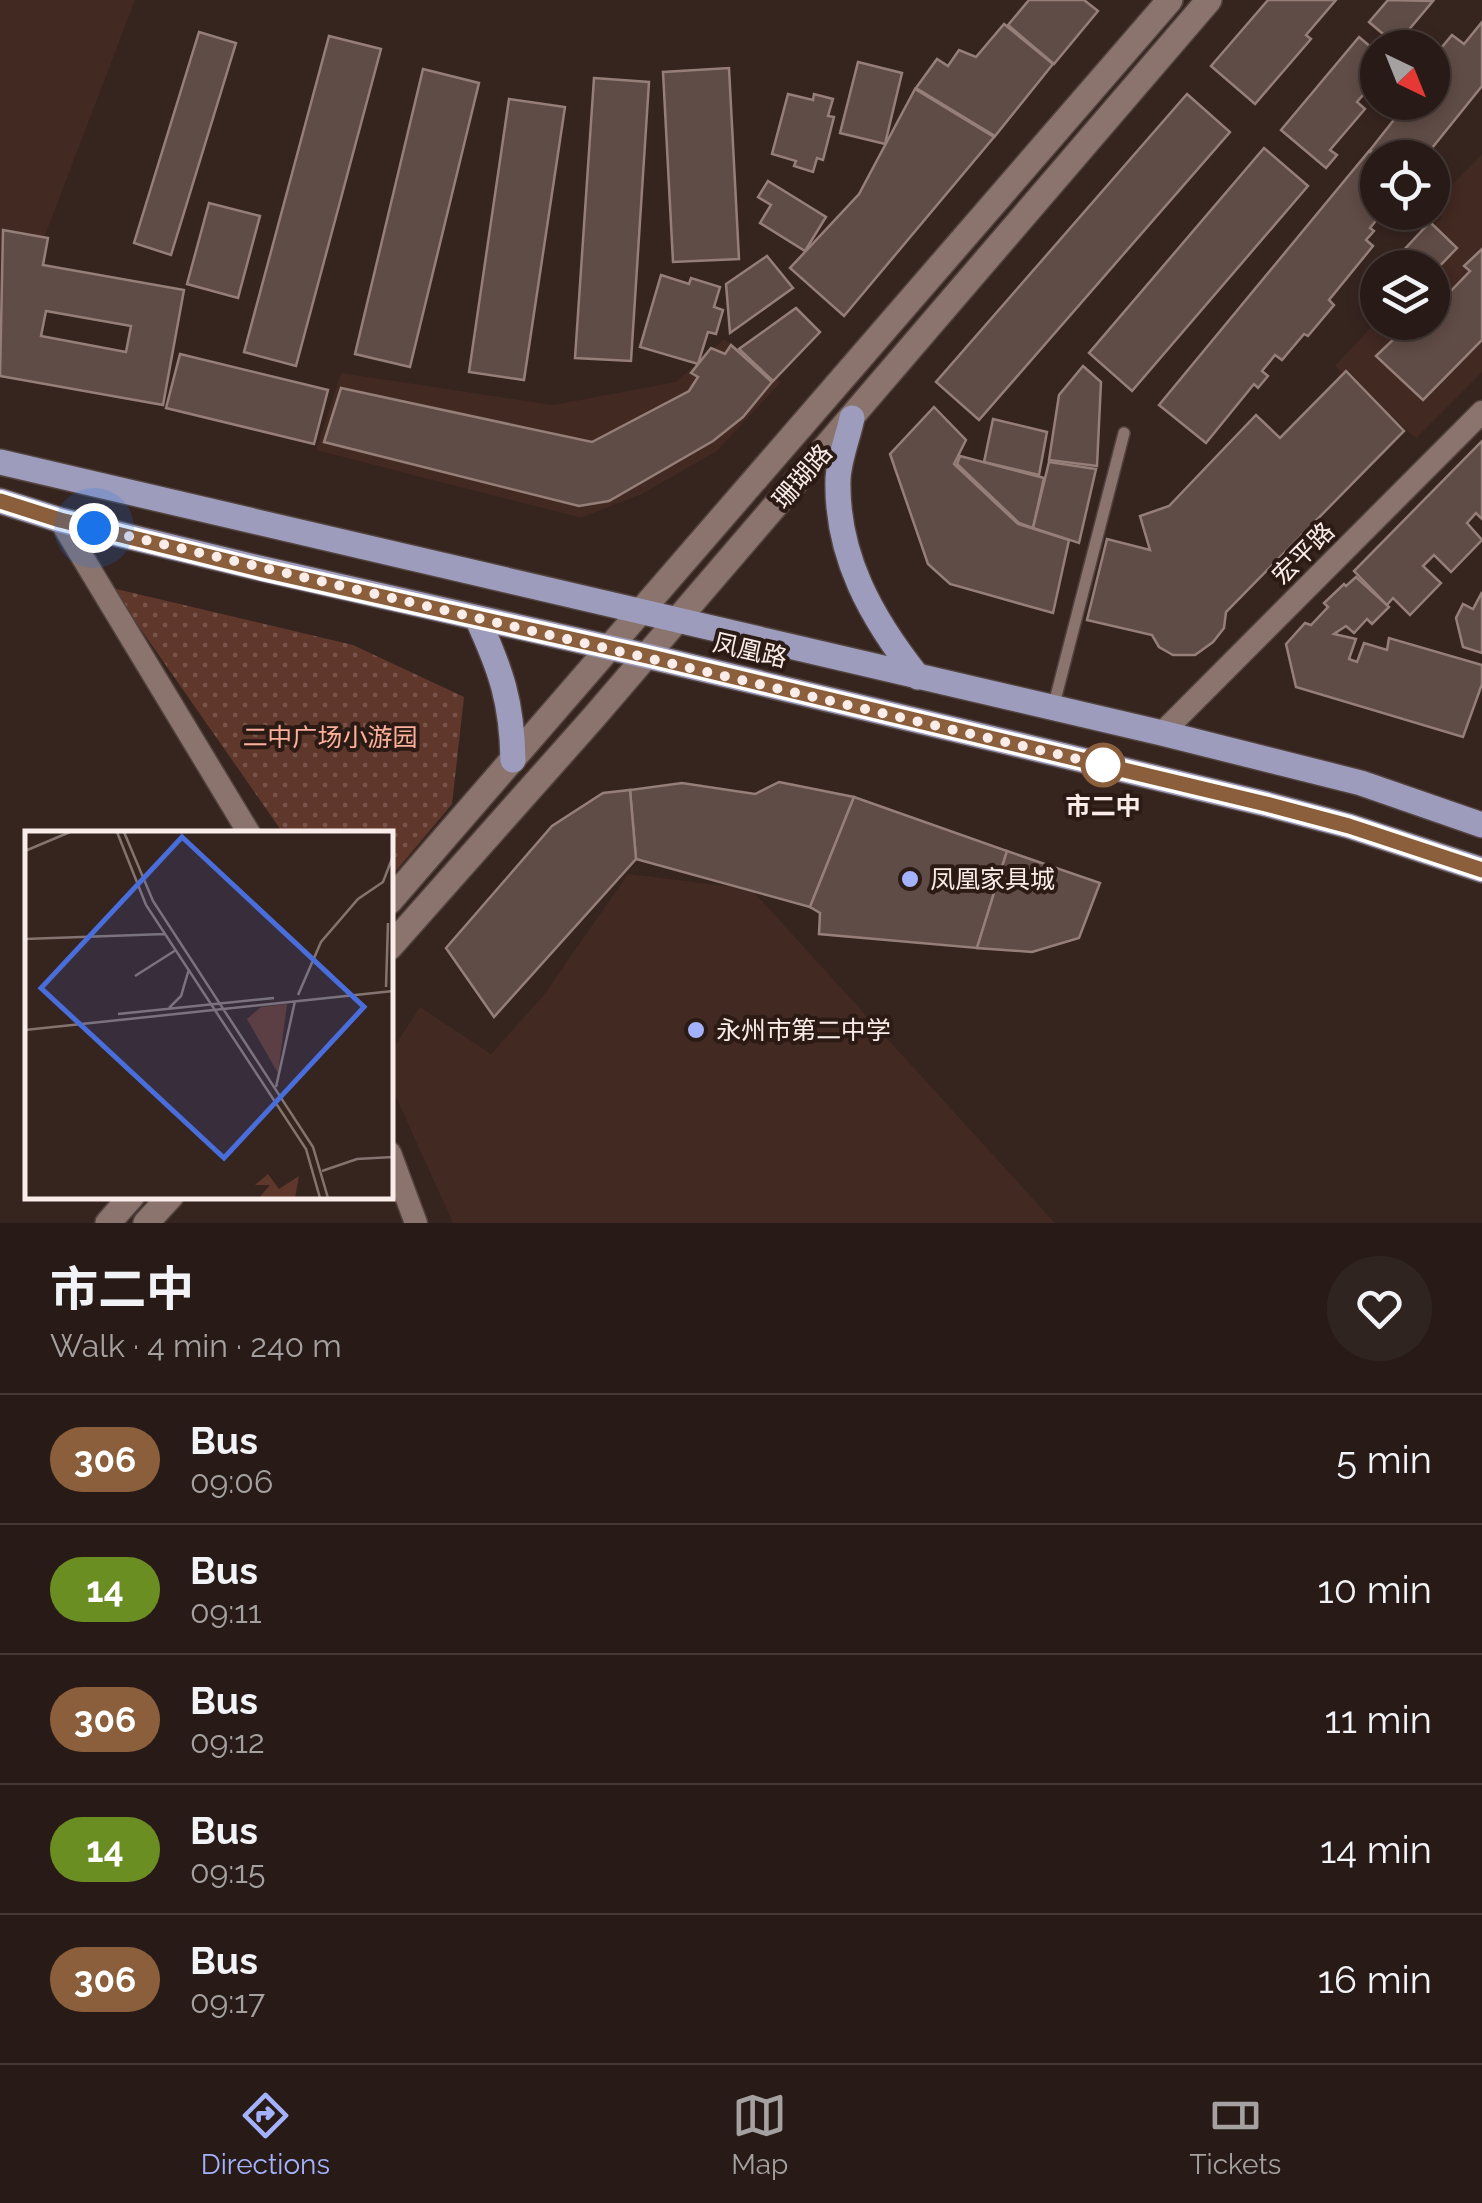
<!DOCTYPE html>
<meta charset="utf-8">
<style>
:root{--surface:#281b17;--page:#302420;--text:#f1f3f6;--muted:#a5a1a1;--line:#443936;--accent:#a4b2fc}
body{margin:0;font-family:Raleway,"Noto Sans SC",sans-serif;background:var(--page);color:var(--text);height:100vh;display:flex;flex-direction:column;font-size:38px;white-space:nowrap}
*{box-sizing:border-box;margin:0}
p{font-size:32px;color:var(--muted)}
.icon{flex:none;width:55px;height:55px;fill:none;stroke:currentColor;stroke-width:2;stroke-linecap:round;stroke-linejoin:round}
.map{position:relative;height:1223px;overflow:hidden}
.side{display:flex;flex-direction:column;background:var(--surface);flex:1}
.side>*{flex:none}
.badge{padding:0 20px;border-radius:32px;font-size:35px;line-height:65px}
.needle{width:65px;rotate:137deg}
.controls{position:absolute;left:1360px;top:30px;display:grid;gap:20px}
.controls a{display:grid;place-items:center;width:90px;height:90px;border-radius:50%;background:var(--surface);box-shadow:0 5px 15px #0003,0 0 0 2px var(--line);font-size:50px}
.you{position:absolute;width:50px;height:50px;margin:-25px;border:8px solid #fff;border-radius:50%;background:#1a73e8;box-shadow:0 0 0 15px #1a73e833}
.map>.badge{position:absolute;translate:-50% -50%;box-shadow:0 0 0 5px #fff}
.round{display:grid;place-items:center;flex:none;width:105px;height:105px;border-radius:52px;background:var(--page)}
.headline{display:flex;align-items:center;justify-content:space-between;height:170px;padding:0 50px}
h1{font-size:48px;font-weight:700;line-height:75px}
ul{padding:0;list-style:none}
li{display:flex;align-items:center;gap:30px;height:130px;padding:0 50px;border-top:2px solid var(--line)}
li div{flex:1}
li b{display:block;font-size:38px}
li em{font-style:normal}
li .badge{min-width:110px;font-weight:700;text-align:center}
.dock{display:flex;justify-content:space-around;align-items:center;height:140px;border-top:2px solid var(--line);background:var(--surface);font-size:28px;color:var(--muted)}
.dock a{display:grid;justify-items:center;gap:5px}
.dock .selected{color:var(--accent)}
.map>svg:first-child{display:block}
.built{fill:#422922}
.park{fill:url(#park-dots)}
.building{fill:#604c46;stroke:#957f78;stroke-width:2.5;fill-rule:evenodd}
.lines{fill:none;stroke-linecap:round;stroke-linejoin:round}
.service-casing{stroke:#52433e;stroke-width:14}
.minor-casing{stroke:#52433e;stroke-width:25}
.secondary-casing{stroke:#52433e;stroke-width:28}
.primary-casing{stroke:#52433e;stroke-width:28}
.service{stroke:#8a746d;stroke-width:11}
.minor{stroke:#8a746d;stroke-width:22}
.secondary{stroke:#8a746d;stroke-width:25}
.primary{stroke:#9d9cbd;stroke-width:25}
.line-casing{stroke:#fff;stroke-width:22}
.line{stroke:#8b5e3c;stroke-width:15}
.walk{stroke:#faede9;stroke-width:10;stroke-dasharray:0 18}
.stop-dot{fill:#fff;stroke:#8b5e3c;stroke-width:5}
.poi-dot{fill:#a4b2fc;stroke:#2c1a15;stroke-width:4}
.labels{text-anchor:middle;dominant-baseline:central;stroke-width:8;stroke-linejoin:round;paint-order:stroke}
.street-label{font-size:25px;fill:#faede9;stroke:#2c1a15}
.park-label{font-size:25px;fill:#fcb09b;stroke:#2c1a15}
.stop-label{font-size:25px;font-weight:bold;fill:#faede9;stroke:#2c1a15}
.poi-label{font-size:25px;fill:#faede9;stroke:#2c1a15;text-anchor:start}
.inset-road{fill:none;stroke:#847470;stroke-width:2.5}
.view{fill:#496edb;fill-opacity:0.15;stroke:#496edb;stroke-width:5}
.inset-edge{fill:none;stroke:#faede9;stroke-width:5}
</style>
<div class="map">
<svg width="1482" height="1223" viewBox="0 0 1482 1223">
<defs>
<pattern id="park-dots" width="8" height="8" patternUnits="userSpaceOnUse" patternTransform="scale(2.5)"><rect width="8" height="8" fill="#60372b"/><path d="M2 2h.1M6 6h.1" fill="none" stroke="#78544a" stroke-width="1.8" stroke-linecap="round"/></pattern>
</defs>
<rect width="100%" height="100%" fill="#36241f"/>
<!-- built -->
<g class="built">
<path d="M0 0H135L21 298 0 300Z"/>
<path d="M1482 155V372L1416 438 1335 366 1377 321 1432 322V268L1393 267 1442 218 1433 203Z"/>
<path d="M724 339 781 382 717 451 642 494 581 518 316 450 341 373 553 405 676 382Z"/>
<path d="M628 874 751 889 1055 1223H453L390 1084V1053L420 1007 491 1054 543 996Z"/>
</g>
<!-- park -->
<path class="park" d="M112 588 353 645 464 697 452 804 390 878V833H283Z"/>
<!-- building -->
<g class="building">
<path d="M1029 0H1084L1098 11 1054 64 1008 25Z"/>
<path d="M1268 0H1336L1306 35 1311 39 1255 104 1211 66Z"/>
<path d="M1388 0 1433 1 1396 45 1369 22Z"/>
<path d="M1482 22V86L1424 158H1379L1370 150 1408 102H1432V59L1452 35 1464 44Z"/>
<path d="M1004 24 1053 64 995 136 916 88 937 59 948 66 959 50 976 57Z"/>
<path d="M199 32 236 43 171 255 134 243Z"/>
<path d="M329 36 381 49 296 366 244 352Z"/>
<path d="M1359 37 1378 53V66L1373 71 1378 78 1357 102 1365 109 1330 150 1337 155 1326 168 1281 130Z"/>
<path d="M858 62 902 73 885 144 840 133Z"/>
<path d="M729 68 739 259 673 262 663 72Z"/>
<path d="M423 69 479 83 410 367 355 354Z"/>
<path d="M594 78 649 82 631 361 575 358Z"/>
<path d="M915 89 994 137 844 316 790 268 859 194Z"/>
<path d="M788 94 813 100 814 94 833 99 828 116 834 117 823 160 817 158 813 172 794 166 796 161 772 154Z"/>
<path d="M1187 94 1230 132 979 420 936 382Z"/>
<path d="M509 99 565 107 524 380 469 372Z"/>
<path d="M1264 148 1308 186 1132 391 1089 353Z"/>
<path d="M1369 151 1378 158V212H1383L1370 228 1374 231 1366 240 1373 246 1329 300 1334 305 1308 336 1304 334 1282 360 1275 355 1262 371 1268 376 1258 388 1254 384 1206 443 1159 405Z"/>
<path d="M768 181 826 217 805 251 760 223 771 205 758 197Z"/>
<path d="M209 203 260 216 238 298 187 284Z"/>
<path d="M1430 222 1457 248 1432 274V268H1387Z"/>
<path d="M3 230 48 238 43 265 184 290 163 405 0 376ZM46 311 131 326 126 352 41 336Z"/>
<path d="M1482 249V340L1423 400 1376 356 1399 334 1404 339 1420 322H1432V300L1442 289 1447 295 1470 271 1464 266Z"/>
<path d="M767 256 793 288 730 333 726 284Z"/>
<path d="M661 275 689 284 691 278 720 287 714 307 723 310 716 334 708 332 698 364 640 347Z"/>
<path d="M796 308 820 332 773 381 739 349Z"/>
<path d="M731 345 772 382 743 417 713 441 609 501 579 506 324 442 341 388 592 442 689 391 698 377 691 373 711 348 725 354Z"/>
<path d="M180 354 328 390 314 444 166 408Z"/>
<path d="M1083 366 1101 382 1097 466 1049 460 1059 395Z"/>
<path d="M1346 371 1404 431 1226 612 1224 628 1213 642 1195 655H1173L1159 647 1152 635 1087 620 1107 539 1150 550 1140 516 1169 506 1256 415 1280 438Z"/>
<path d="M934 407 966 440 954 464 1018 524 1069 540 1053 613 950 584 928 564 890 454Z"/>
<path d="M993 419 1047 432 1039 475 984 462Z"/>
<path d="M1482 441V519L1476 513 1467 523 1482 540 1451 572 1434 555 1423 566 1441 583 1410 615 1393 598 1387 605 1354 571Z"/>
<path d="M960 456 1044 478 1033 528 1019 523 957 464Z"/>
<path d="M1049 462 1096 469 1079 543 1033 528Z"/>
<path d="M1356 577 1389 607 1372 624 1367 619 1354 633 1346 626 1334 634 1356 639 1349 659 1357 662 1364 643 1387 650 1389 638 1482 665V684L1463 737 1296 687 1286 644 1305 623 1311 625 1328 607 1324 603 1344 584 1346 586Z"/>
<path d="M1482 592V653L1463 647 1456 618 1463 604 1473 609Z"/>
<path d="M779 782 854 797 810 907 636 859 630 790 682 783 755 794Z"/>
<path d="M630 790 636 859 494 1017 446 948 552 826 603 793Z"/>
<path d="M854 797 1007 851 977 948 819 934 820 913 810 907Z"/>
<path d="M1007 851 1100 883 1079 938 1032 952 977 948Z"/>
</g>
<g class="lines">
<!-- service casing -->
<g class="service-casing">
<path id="service" d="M1053 708 1124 433"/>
</g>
<!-- minor casing -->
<g class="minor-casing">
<g id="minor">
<path d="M60 520 249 833"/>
<path d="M1162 733 1482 412"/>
<path d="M390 1153 416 1223"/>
</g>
</g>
<!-- secondary casing -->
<g class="secondary-casing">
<g id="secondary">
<path d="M390 901 1170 0"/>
<path d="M390 947 594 717 1209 0"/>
<path d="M108 1223 132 1196"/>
<path d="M146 1223 171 1196"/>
</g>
</g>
<!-- primary casing -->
<g class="primary-casing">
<g id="primary">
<path d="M852 418C848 437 839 459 838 479 836 556 872 619 918 677"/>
<path d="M0 462 1162 733 1361 783 1482 825"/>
<path d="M0 501 60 520 263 569 647 656 1266 804 1349 826 1482 870"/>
<path d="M477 618C501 670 512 702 513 760"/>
</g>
</g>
<!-- service -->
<use href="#service" class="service"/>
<!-- minor -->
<use href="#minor" class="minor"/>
<!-- secondary -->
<use href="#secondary" class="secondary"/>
<!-- primary -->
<use href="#primary" class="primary"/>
</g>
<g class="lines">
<!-- line casing -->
<g class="line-casing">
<path id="line" d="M0 501 60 520 263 570 647 656 1266 804 1349 826 1482 870"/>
</g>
<!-- line -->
<use href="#line" class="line"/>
<!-- walk -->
<path class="walk" d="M94 528 1116 768 1103 765"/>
</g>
<!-- markers -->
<circle class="stop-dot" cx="1103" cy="765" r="20"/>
<g class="poi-dot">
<circle cx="910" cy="879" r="10"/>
<circle cx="696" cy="1030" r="10"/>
</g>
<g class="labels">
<!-- street labels -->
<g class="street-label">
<text transform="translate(802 476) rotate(-49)">珊瑚路</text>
<text transform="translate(1303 553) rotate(-45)">宏平路</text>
<text transform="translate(750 650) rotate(13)">凤凰路</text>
</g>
<!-- park labels -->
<g class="park-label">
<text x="330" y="737">二中广场小游园</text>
</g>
<!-- stop labels -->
<g class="stop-label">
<text x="1103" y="806">市二中</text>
</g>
<!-- poi labels -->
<g class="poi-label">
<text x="930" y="879">凤凰家具城</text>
<text x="716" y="1030">永州市第二中学</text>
</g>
</g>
<!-- overview -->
<g transform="translate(25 831)">
<rect width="368" height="368" fill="#36241f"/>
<path d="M243 343 254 358 274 345 270 367H234L245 354H230Z" fill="#60372b"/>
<path d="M262 173 253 242 222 188 236 176Z" fill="#60372b"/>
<path class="inset-road" d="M92 1 121 74 281 318 295 367M99 1 128 70 288 316 303 367M0 20 45 1M0 108 140 103M110 145 151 119M361 156 363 92M273 164 296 111 333 68 358 51 368 25M144 177 156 165 164 138M93 183 249 167M0 199 368 160M251 256 270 170M297 340 332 328 368 326"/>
<path class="view" d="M157 6 339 176 199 327 16 157Z"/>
<rect width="368" height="368" class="inset-edge"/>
</g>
</svg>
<div class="controls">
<a><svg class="needle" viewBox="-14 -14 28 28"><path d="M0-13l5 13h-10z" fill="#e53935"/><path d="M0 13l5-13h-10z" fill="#a5a1a1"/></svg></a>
<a><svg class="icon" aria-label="locate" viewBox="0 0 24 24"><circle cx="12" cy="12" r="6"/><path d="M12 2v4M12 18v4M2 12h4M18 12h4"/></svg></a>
<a><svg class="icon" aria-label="layers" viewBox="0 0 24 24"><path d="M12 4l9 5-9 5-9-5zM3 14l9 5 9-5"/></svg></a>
</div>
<div class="you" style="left:94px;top:528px"></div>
</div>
<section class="side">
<div class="headline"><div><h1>市二中</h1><p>Walk · 4 min · 240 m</p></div><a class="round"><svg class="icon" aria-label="heart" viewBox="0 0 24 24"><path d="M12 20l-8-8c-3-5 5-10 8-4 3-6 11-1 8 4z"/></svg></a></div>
<ul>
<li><span class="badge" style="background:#8b5e3c;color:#fff">306</span><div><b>Bus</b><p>09:06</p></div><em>5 min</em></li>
<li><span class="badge" style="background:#6b8e23;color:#fff">14</span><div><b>Bus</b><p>09:11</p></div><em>10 min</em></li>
<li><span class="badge" style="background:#8b5e3c;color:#fff">306</span><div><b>Bus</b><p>09:12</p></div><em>11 min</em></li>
<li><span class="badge" style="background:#6b8e23;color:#fff">14</span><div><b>Bus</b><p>09:15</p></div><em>14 min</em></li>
<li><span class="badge" style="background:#8b5e3c;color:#fff">306</span><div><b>Bus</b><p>09:17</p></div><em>16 min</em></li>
</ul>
</section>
<nav class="dock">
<a class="selected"><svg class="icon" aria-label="directions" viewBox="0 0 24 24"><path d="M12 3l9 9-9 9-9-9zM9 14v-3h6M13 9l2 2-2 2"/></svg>Directions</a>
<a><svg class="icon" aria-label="map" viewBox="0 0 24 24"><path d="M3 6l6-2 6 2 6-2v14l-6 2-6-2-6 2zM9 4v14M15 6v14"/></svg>Map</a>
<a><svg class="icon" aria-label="tickets" viewBox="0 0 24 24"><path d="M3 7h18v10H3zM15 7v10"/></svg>Tickets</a>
</nav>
